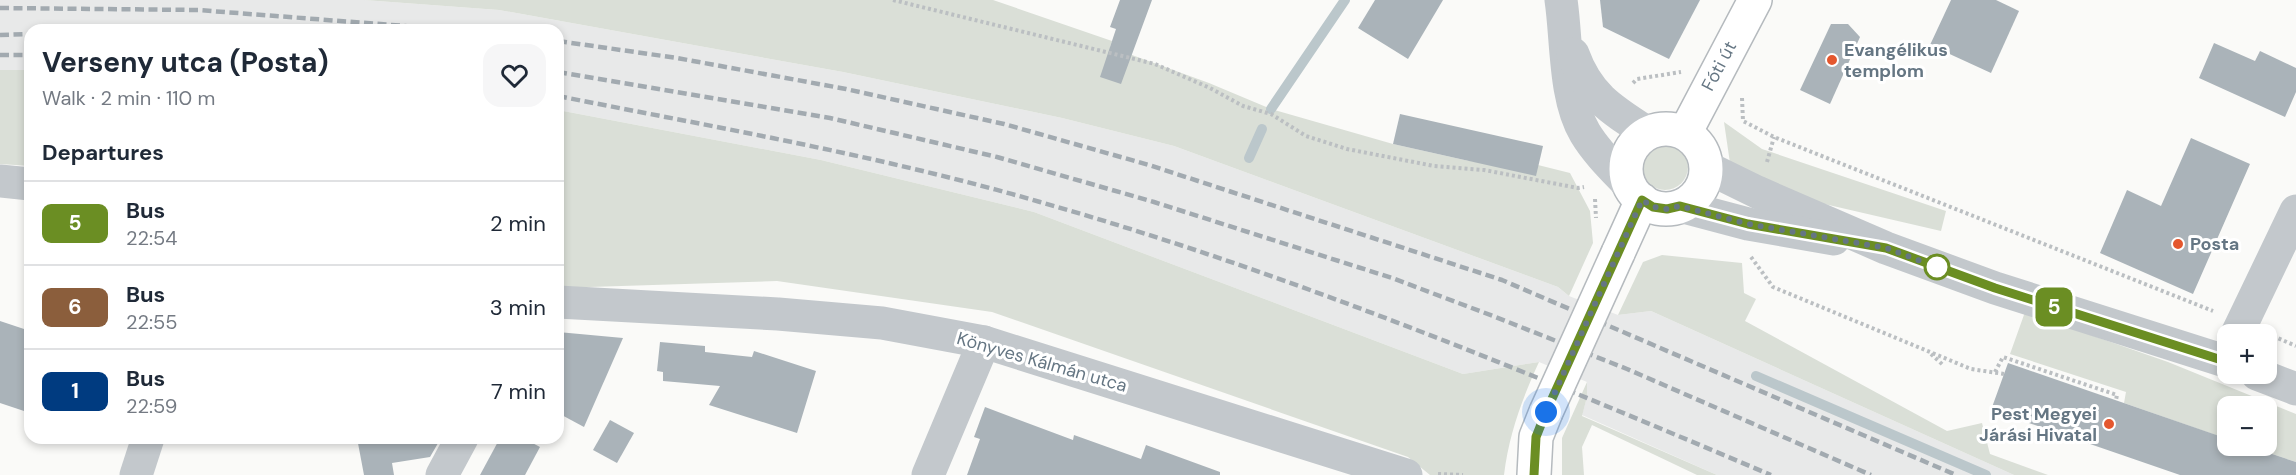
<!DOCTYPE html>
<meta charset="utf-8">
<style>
:root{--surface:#fff;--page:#f6f6f7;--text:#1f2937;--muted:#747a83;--line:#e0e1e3}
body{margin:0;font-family:"DM Sans",sans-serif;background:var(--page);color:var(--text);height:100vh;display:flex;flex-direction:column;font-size:22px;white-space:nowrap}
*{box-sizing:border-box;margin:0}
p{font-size:20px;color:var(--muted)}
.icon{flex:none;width:33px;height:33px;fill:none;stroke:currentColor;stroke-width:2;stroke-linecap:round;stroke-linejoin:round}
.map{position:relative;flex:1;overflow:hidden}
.sheet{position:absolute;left:24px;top:24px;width:540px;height:420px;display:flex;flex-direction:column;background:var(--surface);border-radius:18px;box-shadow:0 3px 9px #0003}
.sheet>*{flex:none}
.badge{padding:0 12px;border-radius:9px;font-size:21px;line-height:39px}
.tools{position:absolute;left:2217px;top:324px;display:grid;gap:12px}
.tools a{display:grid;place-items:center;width:60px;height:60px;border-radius:12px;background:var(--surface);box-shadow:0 3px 9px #0003;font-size:30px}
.you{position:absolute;width:30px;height:30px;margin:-15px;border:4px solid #fff;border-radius:50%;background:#1a73e8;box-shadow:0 0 0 9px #1a73e833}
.map>.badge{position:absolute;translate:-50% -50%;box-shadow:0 0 0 3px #fff}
h2{padding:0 18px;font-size:22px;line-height:54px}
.round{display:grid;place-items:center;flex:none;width:63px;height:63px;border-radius:18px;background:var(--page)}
.head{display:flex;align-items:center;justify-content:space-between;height:102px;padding:0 18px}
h1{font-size:28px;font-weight:700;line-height:45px}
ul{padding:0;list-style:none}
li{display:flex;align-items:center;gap:18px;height:84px;padding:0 18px;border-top:2px solid var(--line)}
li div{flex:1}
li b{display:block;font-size:22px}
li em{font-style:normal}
li .badge{min-width:66px;font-weight:700;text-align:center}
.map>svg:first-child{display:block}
.built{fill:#e8e9e9}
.green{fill:#dadfd7}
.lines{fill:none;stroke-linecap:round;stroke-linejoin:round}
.stream{stroke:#bbc7cb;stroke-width:10}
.building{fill:#aab3b9}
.major-casing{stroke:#b5babe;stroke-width:36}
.path{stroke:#bbbfc2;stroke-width:4;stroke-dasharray:3 3;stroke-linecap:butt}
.minor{stroke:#c3c8cc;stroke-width:33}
.major{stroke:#fff;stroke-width:33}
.rail{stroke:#a2aab0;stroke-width:4.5;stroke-dasharray:9 4.5;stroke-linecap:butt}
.major-bridge-casing{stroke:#b5babe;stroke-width:36;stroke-linecap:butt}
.major-bridge{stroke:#fff;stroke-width:33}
.line-casing{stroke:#fff;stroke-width:14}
.line{stroke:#6b8e23;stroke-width:9}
.walk{stroke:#657683;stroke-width:6;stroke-dasharray:0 10.8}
.poi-dot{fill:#e4572e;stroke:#fff;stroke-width:2}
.stop-dot{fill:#fff;stroke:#6b8e23;stroke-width:3}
.labels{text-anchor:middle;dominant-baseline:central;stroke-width:6;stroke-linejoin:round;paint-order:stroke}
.poi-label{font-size:18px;font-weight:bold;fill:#657683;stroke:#fff;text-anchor:start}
.street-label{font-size:18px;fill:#657683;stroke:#fff}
</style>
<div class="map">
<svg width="2296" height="475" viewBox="0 0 2296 475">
<rect width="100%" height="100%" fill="#fafaf8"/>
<!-- built -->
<path class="built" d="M0 0H364L499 10 843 72 1062 118 1174 146 1558 287 1569 296 1618 315 1651 311 2014 475H1717L1582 415 1587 397V382L1539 362 1463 374 1034 212 821 160 558 110V30H30V70H0Z"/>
<!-- green -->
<g class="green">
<path d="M364 0H993L1112 41 1110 47 1209 83 1271 109 1393 144 1469 161 1534 164 1570 173 1590 211 1593 243 1569 296 1558 287 1174 146 1062 118 843 72 499 10Z"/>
<path d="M0 70H30V166L0 164Z"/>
<path d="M558 110 821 160 1034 212 1463 374 1539 362C1522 399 1509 434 1504 475H1430L1408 457 992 312 777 281 558 288Z"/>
<path d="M1724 122 1762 149 1946 211 1941 231 1777 193 1731 170Z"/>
<circle cx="1665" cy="167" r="23"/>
<path d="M1662 255 1742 263 1744 293 1756 299 1745 321 1947 431 1982 423 1990 454 2048 475H2014L1651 311 1618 315 1643 262Z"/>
<path d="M2025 312 2168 362 2296 414V462L2248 446H2266V406H2228L2227 439 2124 403 2126 392 2010 354Z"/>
<path d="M1587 382V397L1582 416 1717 475H1697L1592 425 1582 447 1584 475H1562V438Z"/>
</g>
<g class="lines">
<!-- stream -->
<g class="stream">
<path d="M1271 109 1345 0"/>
<path d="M1249 158 1262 129"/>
<path d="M1756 376 1986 475"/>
</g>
</g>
<!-- building -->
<g class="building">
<path d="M1120 0H1152L1121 84 1100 77 1116 29 1110 27Z"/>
<path d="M1375 0H1443L1408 59 1358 28Z"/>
<path d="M1600 0H1700L1669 59 1603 27Z"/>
<path d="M1951 0H1996L2019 11 1991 73 1930 45Z"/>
<path d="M1831 24H1848L1860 37 1830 104 1800 90Z"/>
<path d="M2214 43 2255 61 2260 51 2296 68V92L2285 117 2199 78Z"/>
<path d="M1400 114 1543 146 1536 176 1393 144Z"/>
<path d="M2191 138 2250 164 2193 294 2100 253 2127 190 2161 206Z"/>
<path d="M0 321 30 331V413L0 403Z"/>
<path d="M558 332 623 338 584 427 558 413Z"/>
<path d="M660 342 705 346V352L752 357 754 351 816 371 797 433 709 405 720 386 663 381V372L657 371Z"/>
<path d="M2008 363 2228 439V446H2248L2296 462V475H2180L1991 410Z"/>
<path d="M985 407 1073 440 1074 435 1141 459 1146 445 1220 472V475H967L980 439 974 437Z"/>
<path d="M610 420 634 433 617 463 593 450Z"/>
<path d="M357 438H441L430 457 392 463 394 475H364Z"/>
<path d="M500 438H523L540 447 525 475H480Z"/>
</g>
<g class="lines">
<!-- major casing -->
<g class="major-casing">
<g id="major">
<circle cx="1666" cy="169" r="40"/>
<path d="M1685 133 1755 0"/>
<path d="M1618 253 1642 200"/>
<path d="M1534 475 1536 437 1546 412"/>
</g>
</g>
<!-- path -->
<g class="path">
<path d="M893 0 1155 64 1210 88 1243 106 1271 114 1306 136 1347 149 1434 166 1484 170 1578 188 1584 187"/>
<path d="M1633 83 1637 79 1681 72"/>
<path d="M1742 98 1743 121 1774 137 2213 311"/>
<path d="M1767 162 1774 137"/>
<path d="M1595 199 1596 218"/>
<path d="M1751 257 1773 287 1971 369 2004 374"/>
<path d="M2273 336 2296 346"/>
<path d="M1931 354 1943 365"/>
<path d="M1995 372 2003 357 2117 395 2116 400"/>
<path d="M1438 474 1463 475"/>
</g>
<!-- minor -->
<g class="minor">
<path d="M1561 0C1567 40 1564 98 1585 133 1597 153 1614 169 1630 186"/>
<path d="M1573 54C1588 96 1612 110 1648 133"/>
<path d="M1706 167 1757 192 1886 248 1995 288 2228 362"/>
<path d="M0 181 30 184"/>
<path d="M1680 206 1748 224 1834 239"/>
<path d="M558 302 778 314 882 323 984 342 1406 475"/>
<path d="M2237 334 2296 211"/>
<path d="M2257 374 2296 389"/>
<path d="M136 475 148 438"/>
<path d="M442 475 462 438"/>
<path d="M928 475 984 342"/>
</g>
<!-- major -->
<use href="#major" class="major"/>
<!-- rail -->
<g class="rail">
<path d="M0 8 198 10 457 30"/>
<path d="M0 35 30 34"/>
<path d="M558 41 677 58 846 89 1004 124 1149 165 1502 280 1956 475"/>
<path d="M0 55H30"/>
<path d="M558 72 830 118 997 157 1154 202 1392 278 1493 316 1627 369 1871 475"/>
<path d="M558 96C719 128 882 156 1040 202 1290 273 1532 374 1771 475"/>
</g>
<!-- major-bridge casing -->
<g class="major-bridge-casing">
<path id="major-bridge" d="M1546 412 1618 253"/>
</g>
<!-- major-bridge -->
<use href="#major-bridge" class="major-bridge"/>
</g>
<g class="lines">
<!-- line casing -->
<g class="line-casing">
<path id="line" d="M1534 475 1536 437 1546 412 1642 200 1653 207 1667 209 1680 206 1748 224 1886 248 1995 288 2228 362"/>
</g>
<!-- line -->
<use href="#line" class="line"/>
<!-- walk -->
<path class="walk" d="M1546 412 1642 200 1653 207 1667 209 1680 206 1748 224 1886 248 1937 267"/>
</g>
<!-- markers -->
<g class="poi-dot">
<circle cx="1832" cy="60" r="6"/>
<circle cx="2178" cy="244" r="6"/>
<circle cx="2109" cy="424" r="6"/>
</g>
<circle class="stop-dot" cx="1937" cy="267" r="12"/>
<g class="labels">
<!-- poi labels -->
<g class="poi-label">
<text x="1844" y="50">Evangélikus<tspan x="1844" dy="21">templom</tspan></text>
<text x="2190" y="244">Posta</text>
<text x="2097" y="414" text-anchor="end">Pest Megyei<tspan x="2097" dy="21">Járási Hivatal</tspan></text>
</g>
<!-- street labels -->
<g class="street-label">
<text transform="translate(1719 66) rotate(-62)">Fóti út</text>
<text transform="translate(1042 362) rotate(16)">Könyves Kálmán utca</text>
</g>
</g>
</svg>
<div class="tools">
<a>+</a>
<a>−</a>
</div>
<div class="you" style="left:1546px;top:412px"></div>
<b class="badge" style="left:2054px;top:307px;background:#6b8e23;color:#fff">5</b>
<section class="sheet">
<div class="head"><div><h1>Verseny utca (Posta)</h1><p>Walk · 2 min · 110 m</p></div><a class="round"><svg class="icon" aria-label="heart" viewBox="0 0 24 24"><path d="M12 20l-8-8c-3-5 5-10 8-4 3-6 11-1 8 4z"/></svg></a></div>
<h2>Departures</h2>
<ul>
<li><span class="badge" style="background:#6b8e23;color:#fff">5</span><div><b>Bus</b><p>22:54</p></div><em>2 min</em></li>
<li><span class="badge" style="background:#8b5e3c;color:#fff">6</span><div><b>Bus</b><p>22:55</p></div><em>3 min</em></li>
<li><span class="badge" style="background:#003b80;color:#fff">1</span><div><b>Bus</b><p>22:59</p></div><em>7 min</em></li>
</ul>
</section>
</div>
